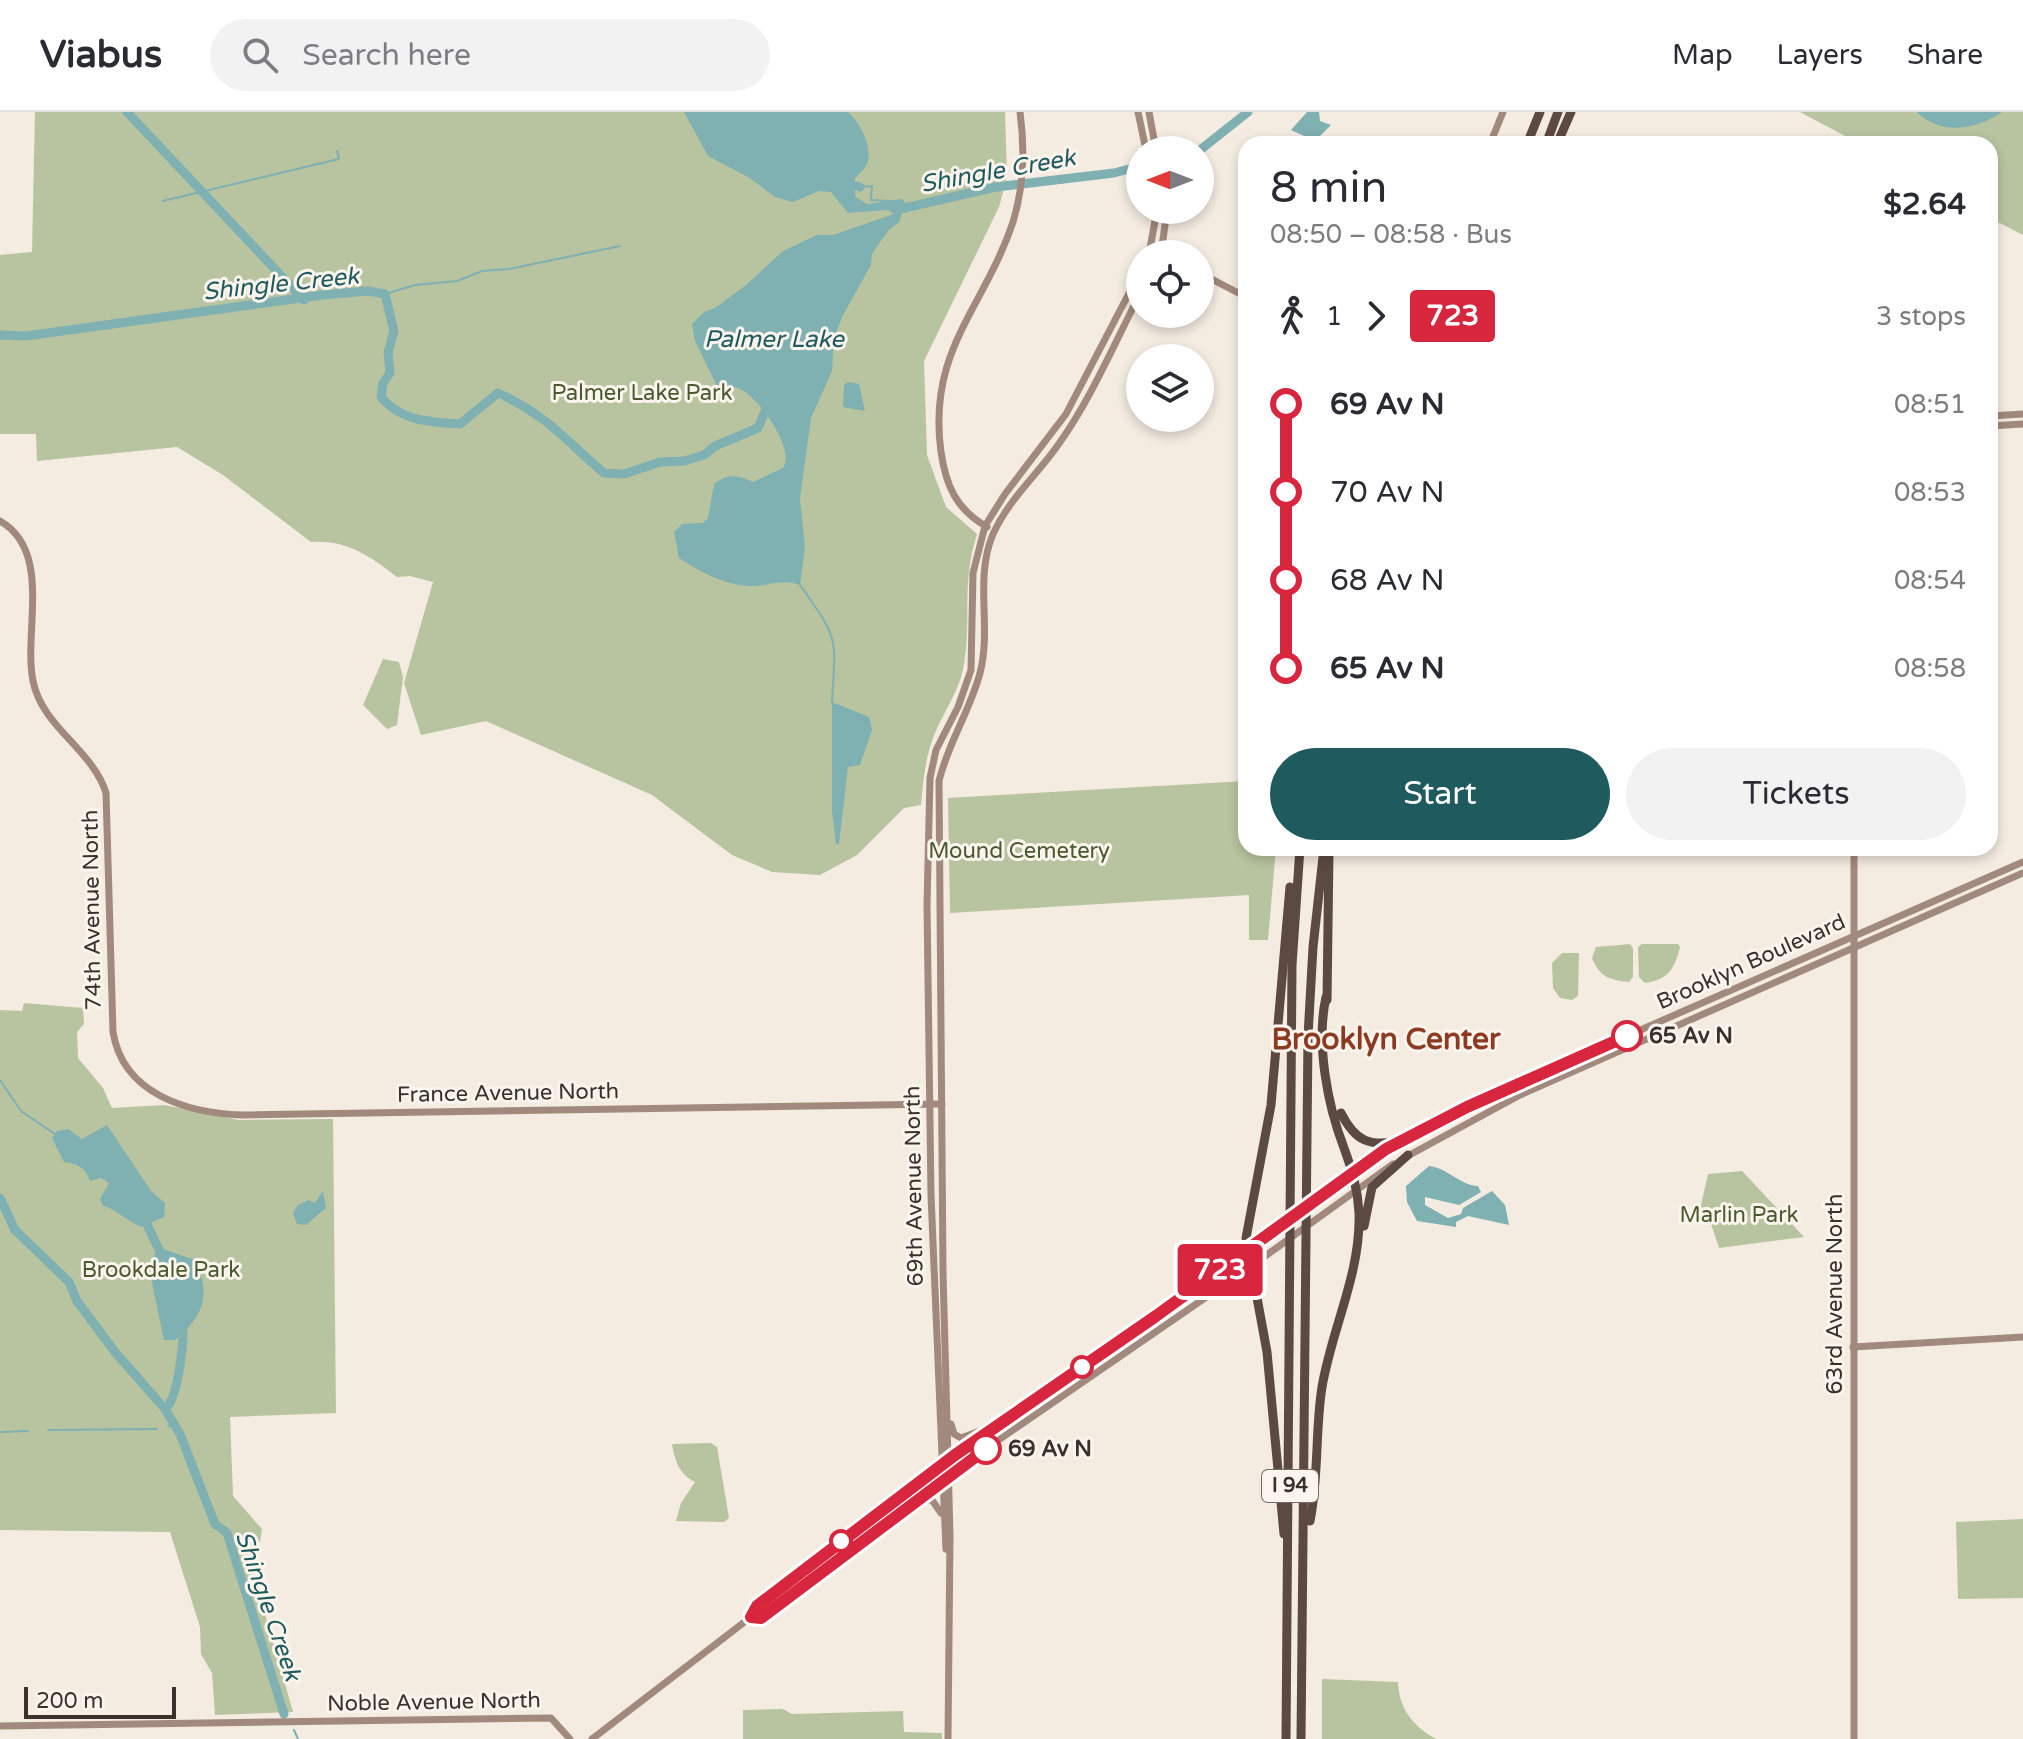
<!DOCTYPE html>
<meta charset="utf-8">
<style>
:root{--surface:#fff;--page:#f2f2f3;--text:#2b2b33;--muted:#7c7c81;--line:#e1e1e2;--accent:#1f5a5e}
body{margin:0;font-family:"Varela Round",sans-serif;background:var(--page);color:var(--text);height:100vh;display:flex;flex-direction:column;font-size:30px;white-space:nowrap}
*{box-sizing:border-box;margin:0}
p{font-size:26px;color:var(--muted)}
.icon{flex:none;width:44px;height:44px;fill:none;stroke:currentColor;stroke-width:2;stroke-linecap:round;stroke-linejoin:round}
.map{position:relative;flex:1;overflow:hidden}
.panel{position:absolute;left:1238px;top:24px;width:760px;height:720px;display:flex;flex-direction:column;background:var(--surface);border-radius:24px;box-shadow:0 4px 12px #0003}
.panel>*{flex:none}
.badge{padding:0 16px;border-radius:6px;font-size:28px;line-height:52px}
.needle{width:52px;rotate:270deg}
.buttons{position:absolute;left:1126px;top:24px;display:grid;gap:16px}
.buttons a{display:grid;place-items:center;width:88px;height:88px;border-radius:50%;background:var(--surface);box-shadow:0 4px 12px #0003;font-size:40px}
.scale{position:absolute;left:24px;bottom:20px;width:152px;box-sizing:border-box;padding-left:8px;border:4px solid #3b302b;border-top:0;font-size:22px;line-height:28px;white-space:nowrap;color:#3b302b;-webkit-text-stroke:6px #fbf5ee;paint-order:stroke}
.map>.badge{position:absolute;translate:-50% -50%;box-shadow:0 0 0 4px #fff}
.legs{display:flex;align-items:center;gap:12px;height:88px;padding:0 32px;font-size:26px}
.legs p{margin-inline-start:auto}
.headline{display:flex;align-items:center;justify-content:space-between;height:136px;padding:0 32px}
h1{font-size:44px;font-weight:600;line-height:60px}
.action{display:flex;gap:16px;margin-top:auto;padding:16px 32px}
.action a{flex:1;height:92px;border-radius:48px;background:var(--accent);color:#fff;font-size:32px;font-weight:600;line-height:92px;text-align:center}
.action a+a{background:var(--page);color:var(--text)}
ul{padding:0 32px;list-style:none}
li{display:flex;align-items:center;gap:28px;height:88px;font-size:30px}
li i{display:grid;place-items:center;width:12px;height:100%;margin:0 10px;background:currentColor}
li i::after{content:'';width:20px;height:20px;margin:-10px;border:6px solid;border-radius:50%;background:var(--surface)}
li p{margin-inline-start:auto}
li:first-child i{background:linear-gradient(#0000 50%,currentColor 0)}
li:last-child i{background:linear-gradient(currentColor 50%,#0000 0)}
header{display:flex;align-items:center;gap:48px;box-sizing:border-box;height:112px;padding:0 40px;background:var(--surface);border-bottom:2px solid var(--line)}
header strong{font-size:38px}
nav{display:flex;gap:44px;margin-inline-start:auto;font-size:28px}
.search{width:560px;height:72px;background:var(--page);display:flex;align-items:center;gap:20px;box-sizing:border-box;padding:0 28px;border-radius:44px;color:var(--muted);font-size:30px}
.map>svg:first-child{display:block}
.green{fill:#b8c4a0}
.water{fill:#7fb0b2}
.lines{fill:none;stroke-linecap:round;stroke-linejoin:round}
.stream{stroke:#7fb0b2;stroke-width:2}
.river{stroke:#7fb0b2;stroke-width:9}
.secondary{stroke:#a18a7d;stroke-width:7}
.highway{stroke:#5c4a42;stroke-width:9}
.line-1-casing{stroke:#fff;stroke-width:18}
.line-1{stroke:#d7263d;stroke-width:12}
.stop-1-dot{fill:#fff;stroke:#d7263d;stroke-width:4}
.labels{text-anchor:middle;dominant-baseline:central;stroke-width:6;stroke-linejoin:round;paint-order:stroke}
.shield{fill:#fbf5ee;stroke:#756b66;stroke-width:2}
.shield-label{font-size:20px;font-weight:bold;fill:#3b302b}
.park-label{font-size:22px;fill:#4a5a2e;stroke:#fbf5ee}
.street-label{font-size:22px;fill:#3b302b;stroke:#fbf5ee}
.stop-label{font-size:22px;font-weight:bold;fill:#3b302b;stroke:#fbf5ee;text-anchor:start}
.water-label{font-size:24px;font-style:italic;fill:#1f5a5e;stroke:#fbf5ee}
.district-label{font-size:30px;font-weight:bold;fill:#8c3b22;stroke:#fbf5ee}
</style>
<header>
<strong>Viabus</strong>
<div class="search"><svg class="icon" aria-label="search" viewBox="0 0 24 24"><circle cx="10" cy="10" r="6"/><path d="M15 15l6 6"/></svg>Search here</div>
<nav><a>Map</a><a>Layers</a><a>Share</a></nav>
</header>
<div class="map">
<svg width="2023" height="1627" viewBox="0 0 2023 1627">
<rect width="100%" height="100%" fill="#f4ebe1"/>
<!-- green -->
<g class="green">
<path d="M35 0H1005L1007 65 999 95 924 249 927 343 946 395 977 422C961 472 972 504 964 552 960 579 943 600 933 626 925 648 923 670 921 693L904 696 857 743 820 763 772 760 732 743 652 683 486 609 421 623 404 571 433 470 410 464 397 465C371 444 345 427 311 430L223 363 177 335 37 349 36 322H0V143L32 140Z"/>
<path d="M1800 0H2023V123L1990 106V32H1860Z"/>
<path d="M383 547 399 550 403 565 397 613 387 617 363 593Z"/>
<path d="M1246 669V736H1276L1268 828H1249V783L950 801 948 686Z"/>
<path d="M1630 832 1633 836V865L1629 870C1609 868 1600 865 1592 846L1596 835Z"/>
<path d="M1642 832H1678L1680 835C1675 856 1668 868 1645 871L1639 865 1638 835Z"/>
<path d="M1562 841H1579L1578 884 1572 888 1560 886 1553 876 1552 851Z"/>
<path d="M24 891 83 896 84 912 77 920 78 946 103 976 112 996 164 993 239 1008 333 1007 336 1301 230 1305 233 1384 262 1417 260 1430 246 1435 293 1600 215 1603 212 1561 201 1542 200 1515 170 1420 0 1418V898L22 899Z"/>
<path d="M1742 1059 1804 1125 1719 1136 1711 1112 1699 1102 1708 1062Z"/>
<path d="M711 1331 717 1335 729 1406 724 1410 676 1409 681 1391 695 1370C679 1362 675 1349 672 1332Z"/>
<path d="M2023 1407V1486L1958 1487 1956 1410Z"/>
<path d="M1322 1567 1398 1570C1399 1597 1413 1614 1436 1627H1322Z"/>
<path d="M783 1597 792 1602 903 1599 904 1620 942 1621V1627H743V1598Z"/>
</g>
<!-- water -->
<g class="water">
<path d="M684 0H848C860 11 871 31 868 49 866 58 856 62 853 71L856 85 867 92 902 87 905 91 899 110 873 130 871 153 843 203 834 226 832 259 811 306 800 386 805 435 800 473C783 467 772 473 756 474 728 475 702 461 679 446L674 420 682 412 703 411 708 406 714 372C728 361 738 363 753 370L783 356C796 337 759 287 742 278 736 274 724 275 717 274L695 229 692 212 704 200 715 196 746 173 783 139 817 123H833L894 102 888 98 848 101 831 80 819 79 793 90 775 85 748 65 708 44Z"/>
<path d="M1307 0H1319L1320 9 1331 13 1315 29 1291 18Z"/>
<path d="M1917 0H2002C1976 18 1941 24 1917 0Z"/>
<path d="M848 270 859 272 865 299 843 295 844 273Z"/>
<path d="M832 590 869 605 872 618 860 653 848 655 839 732H836L832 699Z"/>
<path d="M107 1013 151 1079 165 1091 164 1105 141 1115C127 1109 116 1097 103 1094L100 1087 109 1071 101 1066 90 1069C85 1055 78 1052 64 1050L52 1026 57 1019 68 1017 82 1027Z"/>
<path d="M1429 1054C1448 1056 1459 1073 1478 1074L1481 1080 1459 1093 1425 1085V1093L1448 1106 1461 1102 1463 1096 1492 1079 1505 1093 1509 1113 1468 1104 1456 1110V1115L1417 1109 1407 1090 1406 1074Z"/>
<path d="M323 1079 326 1096 306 1113 297 1112 293 1101 298 1093 309 1088 315 1091Z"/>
<path d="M160 1136 195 1148C212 1184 203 1204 175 1228H164L148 1152Z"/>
</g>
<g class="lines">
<!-- stream -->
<g class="stream">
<path d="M860 75 872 74 871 88 891 89"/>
<path d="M163 89 339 47 337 39"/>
<path d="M385 182 415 173 457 169 482 159 509 157 620 134"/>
<path d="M800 473C839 528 836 524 832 590"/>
<path d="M0 968 21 999 55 1022"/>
<path d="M168 1314 174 1312"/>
<path d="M48 1318 157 1317"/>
<path d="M0 1320 28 1319"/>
<path d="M294 1618 298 1627"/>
</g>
<!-- river -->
<g class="river">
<path d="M127 0 304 188"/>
<path d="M1200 38 1248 0"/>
<path d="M843 70 860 75"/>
<path d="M900 97 996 75 1114 61 1140 54"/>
<path d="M867 141 884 117"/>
<path d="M0 223 26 224 322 183 368 179 385 182 394 219 388 241 390 261 383 271 381 285C400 309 430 310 460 312L498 281C548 304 564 327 604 361L624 362 660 350 684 349 704 343 715 334 758 316 769 290"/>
<path d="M0 1086 15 1118 69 1170 77 1189 115 1240 165 1297 180 1322 215 1412 227 1421 284 1602"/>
<path d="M142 1102 163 1146"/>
<path d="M165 1297C178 1288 185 1227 182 1210"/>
</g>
<!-- secondary -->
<g class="secondary">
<path d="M1138 0 1146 38"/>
<path d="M1149 0 1156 38"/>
<path d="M1490 32 1503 0"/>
<path d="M1149 142 1157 98"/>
<path d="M1161 142 1167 98"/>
<path d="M1200 161 1246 185"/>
<path d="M1990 304 2023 302"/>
<path d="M1990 314 2023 312"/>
<path d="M0 409C53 439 23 520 33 569 42 615 93 638 106 681L113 920C123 982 187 1001 242 1003L942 992"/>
<path d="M987 415C956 397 946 374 941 340 927 238 984 197 1013 110 1024 74 1025 37 1020 0"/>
<path d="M1854 736V1627"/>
<path d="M1404 1046 1520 983 2023 761"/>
<path d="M1853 1235 2023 1225"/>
<path d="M951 1312 954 1322 961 1326 985 1317"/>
<path d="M917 1388H932L941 1401"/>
<path d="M946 1437 931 1083 927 793 930 666 936 638 958 595 971 558 973 461 985 414 1005 382 1066 302 1140 160"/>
<path d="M751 1505 761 1506 949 1362 1250 1155 1393 1052"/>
<path d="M0 1614 551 1606 570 1627"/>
<path d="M592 1627 751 1505 757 1494 955 1343 1400 1029 1579 945 2023 750"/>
<path d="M948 1627 950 1423 943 1160 939 669C948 631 970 599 980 561 992 515 974 467 993 422 1009 387 1037 363 1058 333 1091 287 1114 232 1140 182"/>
</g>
<!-- highway -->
<g class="highway">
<path d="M1527 32 1540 0"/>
<path d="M1546 32 1558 0"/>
<path d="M1557 32 1571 0"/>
<path d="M1327 888 1329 739"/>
<path d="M1341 1001C1355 1029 1369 1035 1400 1029"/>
<path d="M1364 1114 1372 1075 1408 1043"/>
<path d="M1211 1183 1240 1172 1251 1177 1255 1184"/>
<path d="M1310 1409C1319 1365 1315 1319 1322 1275 1332 1216 1361 1161 1359 1101 1358 1077 1352 1058 1344 1036 1327 992 1316 931 1326 885"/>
<path d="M1284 1422 1267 1240 1246 1126 1271 993 1290 775"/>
<path d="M1286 1627 1292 853 1300 736"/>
<path d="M1301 1627 1308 924 1313 835 1324 736"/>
</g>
</g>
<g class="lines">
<!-- line-1 casing -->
<g class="line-1-casing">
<path id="line-1" d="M986 1337 761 1506 751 1505 757 1494 955 1343 1156 1204 1386 1037 1467 995 1627 924"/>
</g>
<!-- line-1 -->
<use href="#line-1" class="line-1"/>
</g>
<!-- markers -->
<g class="stop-1-dot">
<circle cx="1627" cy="924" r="14"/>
<circle cx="1082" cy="1255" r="10"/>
<circle cx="986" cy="1337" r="14"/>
<circle cx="841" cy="1429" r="10"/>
</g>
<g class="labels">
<!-- shield labels -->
<rect class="shield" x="1262" y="1358" width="56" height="32" rx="6"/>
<g class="shield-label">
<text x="1290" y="1374">I 94</text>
</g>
<!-- park labels -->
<g class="park-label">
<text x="642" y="281">Palmer Lake Park</text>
<text x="1019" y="739">Mound Cemetery</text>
<text x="1739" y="1103">Marlin Park</text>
<text x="161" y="1158">Brookdale Park</text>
</g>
<!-- street labels -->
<g class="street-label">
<text transform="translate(92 798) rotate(-91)">74th Avenue North</text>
<text transform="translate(1751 850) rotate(-24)">Brooklyn Boulevard</text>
<text transform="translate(508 981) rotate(-1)">France Avenue North</text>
<text transform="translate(914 1074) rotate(-91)">69th Avenue North</text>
<text transform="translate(1835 1182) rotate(-90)">63rd Avenue North</text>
<text transform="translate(434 1590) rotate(-1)">Noble Avenue North</text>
</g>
<!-- stop labels -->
<g class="stop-label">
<text x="1649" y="924">65 Av N</text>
<text x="1008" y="1337">69 Av N</text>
</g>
<!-- water labels -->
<g class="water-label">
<text transform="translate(998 59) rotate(-10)">Shingle Creek</text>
<text transform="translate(281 172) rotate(-6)">Shingle Creek</text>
<text x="774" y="227">Palmer Lake</text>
<text transform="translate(268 1494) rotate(71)">Shingle Creek</text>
</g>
<!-- district labels -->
<g class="district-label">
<text x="1386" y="927">Brooklyn Center</text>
</g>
</g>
</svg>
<div class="buttons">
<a><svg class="needle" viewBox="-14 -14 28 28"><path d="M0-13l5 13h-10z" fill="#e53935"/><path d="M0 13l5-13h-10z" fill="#7c7c81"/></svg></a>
<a><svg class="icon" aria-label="locate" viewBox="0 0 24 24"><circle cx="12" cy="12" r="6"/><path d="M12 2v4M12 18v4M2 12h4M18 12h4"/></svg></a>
<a><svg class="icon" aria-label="layers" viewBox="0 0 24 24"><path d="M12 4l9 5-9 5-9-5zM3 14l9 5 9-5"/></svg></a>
</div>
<div class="scale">200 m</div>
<b class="badge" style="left:1220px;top:1158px;background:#d7263d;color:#fff">723</b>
<section class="panel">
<div class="headline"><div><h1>8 min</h1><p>08:50 – 08:58 · Bus</p></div><b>$2.64</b></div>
<div class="legs"><svg class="icon" aria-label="walk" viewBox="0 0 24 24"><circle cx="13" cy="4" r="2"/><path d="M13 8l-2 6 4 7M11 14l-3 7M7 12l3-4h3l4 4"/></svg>1<svg class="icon" aria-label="forward" viewBox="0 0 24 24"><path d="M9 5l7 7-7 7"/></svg><b class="badge" style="background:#d7263d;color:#fff">723</b><p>3 stops</p></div>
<ul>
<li><i style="color:#d7263d"></i><b>69 Av N</b><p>08:51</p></li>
<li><i style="color:#d7263d"></i><span>70 Av N</span><p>08:53</p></li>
<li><i style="color:#d7263d"></i><span>68 Av N</span><p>08:54</p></li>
<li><i style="color:#d7263d"></i><b>65 Av N</b><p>08:58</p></li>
</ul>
<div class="action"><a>Start</a><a>Tickets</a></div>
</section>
</div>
